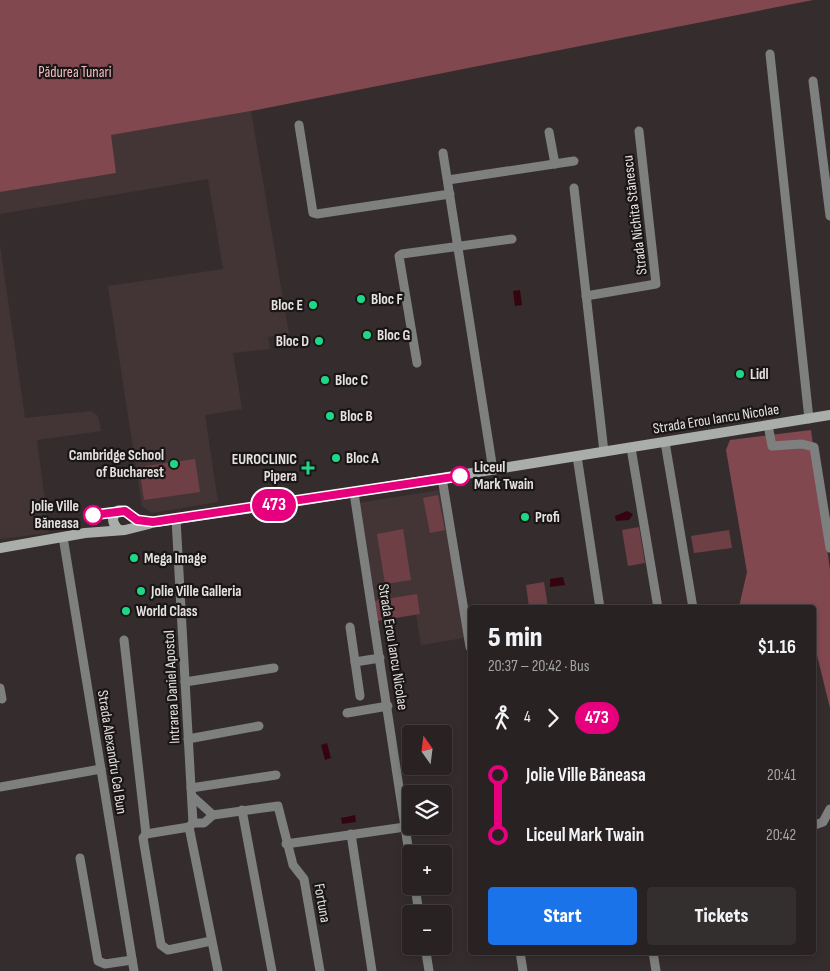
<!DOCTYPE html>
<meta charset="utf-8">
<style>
:root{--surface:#282222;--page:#342f2f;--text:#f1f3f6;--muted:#a5a4a5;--line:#443f40;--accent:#1a73e8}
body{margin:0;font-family:"Sofia Sans Condensed",sans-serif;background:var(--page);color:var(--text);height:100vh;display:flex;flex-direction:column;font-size:19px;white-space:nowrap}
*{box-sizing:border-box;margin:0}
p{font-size:16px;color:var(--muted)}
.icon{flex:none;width:28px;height:28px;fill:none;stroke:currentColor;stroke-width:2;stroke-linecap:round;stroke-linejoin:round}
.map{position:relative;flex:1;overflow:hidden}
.sheet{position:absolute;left:468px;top:605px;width:348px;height:350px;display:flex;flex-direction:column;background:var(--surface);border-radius:5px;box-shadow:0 2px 8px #0003,0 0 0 1px var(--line)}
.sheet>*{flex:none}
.badge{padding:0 10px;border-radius:16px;font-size:18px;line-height:32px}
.needle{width:32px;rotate:346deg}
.controls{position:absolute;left:402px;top:725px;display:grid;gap:10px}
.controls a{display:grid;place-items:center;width:50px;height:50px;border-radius:5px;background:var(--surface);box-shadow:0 2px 8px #0003,0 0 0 1px var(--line);font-size:25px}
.map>.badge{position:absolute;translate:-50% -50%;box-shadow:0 0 0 2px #fff}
.legs{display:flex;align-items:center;gap:8px;height:55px;padding:0 20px;font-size:16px}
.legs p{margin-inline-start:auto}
.headline{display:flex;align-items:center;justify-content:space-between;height:85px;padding:0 20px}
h1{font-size:28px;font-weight:800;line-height:38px}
.action{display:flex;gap:10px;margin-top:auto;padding:10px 20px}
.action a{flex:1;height:58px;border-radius:5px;background:var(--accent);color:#fff;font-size:20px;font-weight:800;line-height:58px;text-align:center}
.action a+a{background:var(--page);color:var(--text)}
ul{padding:0 20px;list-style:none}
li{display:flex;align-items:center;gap:18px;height:60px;font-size:19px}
li i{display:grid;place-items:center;width:8px;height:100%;margin:0 6px;background:currentColor}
li i::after{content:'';width:12px;height:12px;margin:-6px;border:4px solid;border-radius:50%;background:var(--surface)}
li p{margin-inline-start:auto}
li:first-child i{background:linear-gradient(#0000 50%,currentColor 0)}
li:last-child i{background:linear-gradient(currentColor 50%,#0000 0)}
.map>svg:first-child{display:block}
.built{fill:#433536}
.green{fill:#6f3f46}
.forest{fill:#814850}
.water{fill:#350411}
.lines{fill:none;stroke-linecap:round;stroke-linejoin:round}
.street{stroke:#7d807e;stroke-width:9}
.secondary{stroke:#a9aeab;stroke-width:10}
.line-1-casing{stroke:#fff;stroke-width:11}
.line-1{stroke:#e6007e;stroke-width:8}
.poi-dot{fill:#1ed888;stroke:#1a1616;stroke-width:2}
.stop-1-dot{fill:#fff;stroke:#e6007e;stroke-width:2.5}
.labels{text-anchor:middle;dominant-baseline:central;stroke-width:4.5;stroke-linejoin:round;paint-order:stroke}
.park-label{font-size:15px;fill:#f5bdc3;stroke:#1a1616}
.street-label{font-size:15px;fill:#e6e1e1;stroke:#1a1616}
.poi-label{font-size:15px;font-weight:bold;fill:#e6e1e1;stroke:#1a1616;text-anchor:start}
.stop-label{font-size:15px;font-weight:bold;fill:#e6e1e1;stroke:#1a1616;text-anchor:start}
</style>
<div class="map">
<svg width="830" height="971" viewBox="0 0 830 971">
<rect width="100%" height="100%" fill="#352d2d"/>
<!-- built -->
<g class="built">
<path d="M251 111 289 334 268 337 270 349 233 353 242 409 205 415 218 502 152 513 142 506 108 286 223 269 208 179 0 214V192L116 173 110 135Z"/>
<path d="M0 245 25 418 91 411 98 416 101 431 37 440 49 533 0 539Z"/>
<path d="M440 490 464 638 421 645 416 614 377 621 358 503Z"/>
</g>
<!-- green -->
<g class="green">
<path d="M195 459 200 492 144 500 139 467Z"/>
<path d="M438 495 445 530 430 533 423 498Z"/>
<path d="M639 527 645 563 628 566 622 530Z"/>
<path d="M403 529 411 580 385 584 377 534Z"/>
<path d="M729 530 732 548 694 553 691 536Z"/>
<path d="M544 582 548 607H529L526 585Z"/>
<path d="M417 594 420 614 377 621 374 601Z"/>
</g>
<!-- forest -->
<g class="forest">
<path d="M0 0H813L251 111 111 135 116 173 0 192Z"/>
<path d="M811 430 830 570V708L813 639 812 608 739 607 747 572 726 450 730 440Z"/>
</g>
<!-- water -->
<g class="water">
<path d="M520 290 522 305 515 306 513 291Z"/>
<path d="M627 511 633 514 629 520 616 521 615 516Z"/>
<path d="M563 577 565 585 550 587V579Z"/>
<path d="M327 743 331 758 325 760 321 745Z"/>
<path d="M355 815 356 822 342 824 341 818Z"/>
</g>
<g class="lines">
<!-- street -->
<g class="street">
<path d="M770 54 809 419"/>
<path d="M813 81 830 216"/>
<path d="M299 125 313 213 317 214 450 194"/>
<path d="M549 132 555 164"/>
<path d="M443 153 493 470"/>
<path d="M448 180 574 161"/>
<path d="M574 188 604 452"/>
<path d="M586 296 656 284 639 131"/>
<path d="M417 363 399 256 402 254 512 239"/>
<path d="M768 425 772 446 802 444 814 447 830 548"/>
<path d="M665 442 693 608"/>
<path d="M631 448 658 608"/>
<path d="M577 456 600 608"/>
<path d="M442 478 470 647"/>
<path d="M354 493 411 866"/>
<path d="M176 519 193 823"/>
<path d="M63 537 134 971"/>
<path d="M350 627 360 696"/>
<path d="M124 640 146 834"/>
<path d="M355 662 380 658"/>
<path d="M185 682 274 668"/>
<path d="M0 688 2 699"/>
<path d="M347 713 388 706"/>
<path d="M188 739 259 726"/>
<path d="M0 787 101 769"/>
<path d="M191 788 276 775"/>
<path d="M192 796 213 815"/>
<path d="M242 810 272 971"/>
<path d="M812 826 823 822 830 809"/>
<path d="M189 827 218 971"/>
<path d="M351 834 372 971"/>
<path d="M286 844 405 827"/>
<path d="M80 858 98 961 105 964 132 960"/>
<path d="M415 886 419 914"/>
<path d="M211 941 168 950 161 945 143 838 146 834 189 827 193 823H204L213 815 278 806 293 865 304 879 320 971"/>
<path d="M425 946 429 971"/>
<path d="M520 952 523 971"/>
<path d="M653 952 656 971"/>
</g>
<!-- secondary -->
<g class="secondary">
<path d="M118 529C115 526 113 524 113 519 117 500 133 518 139 520 144 522 150 522 156 522L293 502 830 415"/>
<path d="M0 548 85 533 125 530 149 524"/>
</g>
</g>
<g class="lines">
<!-- line-1 casing -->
<g class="line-1-casing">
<path id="line-1" d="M93 515 125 511 137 520 153 522 460 476"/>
</g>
<!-- line-1 -->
<use href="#line-1" class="line-1"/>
</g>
<!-- markers -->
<g class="poi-dot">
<circle cx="361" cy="299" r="5"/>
<circle cx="313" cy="305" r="5"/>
<circle cx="367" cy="335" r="5"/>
<circle cx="319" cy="341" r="5"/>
<circle cx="740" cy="374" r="5"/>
<circle cx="325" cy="380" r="5"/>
<circle cx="330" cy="416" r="5"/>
<circle cx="336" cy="458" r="5"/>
<circle cx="174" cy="464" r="5"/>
<path d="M305.5 460.5h5v5h5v5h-5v5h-5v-5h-5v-5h5z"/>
<circle cx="525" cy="517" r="5"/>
<circle cx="134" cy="558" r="5"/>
<circle cx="141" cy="591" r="5"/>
<circle cx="126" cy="611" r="5"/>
</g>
<g class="stop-1-dot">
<circle cx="460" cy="476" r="9"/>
<circle cx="93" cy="515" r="9"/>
</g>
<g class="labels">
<!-- park labels -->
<g class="park-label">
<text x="75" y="72">Pădurea Tunari</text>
</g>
<!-- street labels -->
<g class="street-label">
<text transform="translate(635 215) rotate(-97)">Strada Nichita Stănescu</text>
<text transform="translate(716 419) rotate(-9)">Strada Erou Iancu Nicolae</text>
<text transform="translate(393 647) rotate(81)">Strada Erou Iancu Nicolae</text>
<text transform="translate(172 687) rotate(-93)">Intrarea Daniel Apostol</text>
<text transform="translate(112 752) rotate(81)">Strada Alexandru Cel Bun</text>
<text transform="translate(322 903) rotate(80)">Fortuna</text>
</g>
<!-- poi labels -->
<g class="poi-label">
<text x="371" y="299">Bloc F</text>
<text x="303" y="305" text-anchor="end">Bloc E</text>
<text x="377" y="335">Bloc G</text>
<text x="309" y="341" text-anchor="end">Bloc D</text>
<text x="750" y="374">Lidl</text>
<text x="335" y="380">Bloc C</text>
<text x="340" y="416">Bloc B</text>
<text x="164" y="455" text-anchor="end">Cambridge School<tspan x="164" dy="17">of Bucharest</tspan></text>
<text x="346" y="458">Bloc A</text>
<text x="297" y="459" text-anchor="end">EUROCLINIC<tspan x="297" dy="17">Pipera</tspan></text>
<text x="535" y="517">Profi</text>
<text x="144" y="558">Mega Image</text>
<text x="151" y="591">Jolie Ville Galleria</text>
<text x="136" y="611">World Class</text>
</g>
<!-- stop labels -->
<g class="stop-label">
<text x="474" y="467">Liceul<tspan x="474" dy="17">Mark Twain</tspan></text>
<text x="79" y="506" text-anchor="end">Jolie Ville<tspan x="79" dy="17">Băneasa</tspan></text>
</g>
</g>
</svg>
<div class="controls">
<a><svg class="needle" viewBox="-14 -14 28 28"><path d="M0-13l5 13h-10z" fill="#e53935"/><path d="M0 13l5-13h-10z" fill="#a5a4a5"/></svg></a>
<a><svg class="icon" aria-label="layers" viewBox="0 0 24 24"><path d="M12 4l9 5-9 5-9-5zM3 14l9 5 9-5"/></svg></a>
<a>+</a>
<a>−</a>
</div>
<b class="badge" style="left:274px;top:505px;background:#e6007e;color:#fff">473</b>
<section class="sheet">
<div class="headline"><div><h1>5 min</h1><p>20:37 – 20:42 · Bus</p></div><b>$1.16</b></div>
<div class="legs"><svg class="icon" aria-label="walk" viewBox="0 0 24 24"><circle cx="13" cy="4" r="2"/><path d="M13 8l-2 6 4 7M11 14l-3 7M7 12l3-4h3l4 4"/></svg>4<svg class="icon" aria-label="forward" viewBox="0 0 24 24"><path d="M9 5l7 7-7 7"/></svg><b class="badge" style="background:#e6007e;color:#fff">473</b></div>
<ul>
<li><i style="color:#e6007e"></i><b>Jolie Ville Băneasa</b><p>20:41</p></li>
<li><i style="color:#e6007e"></i><b>Liceul Mark Twain</b><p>20:42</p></li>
</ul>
<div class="action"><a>Start</a><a>Tickets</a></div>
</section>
</div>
